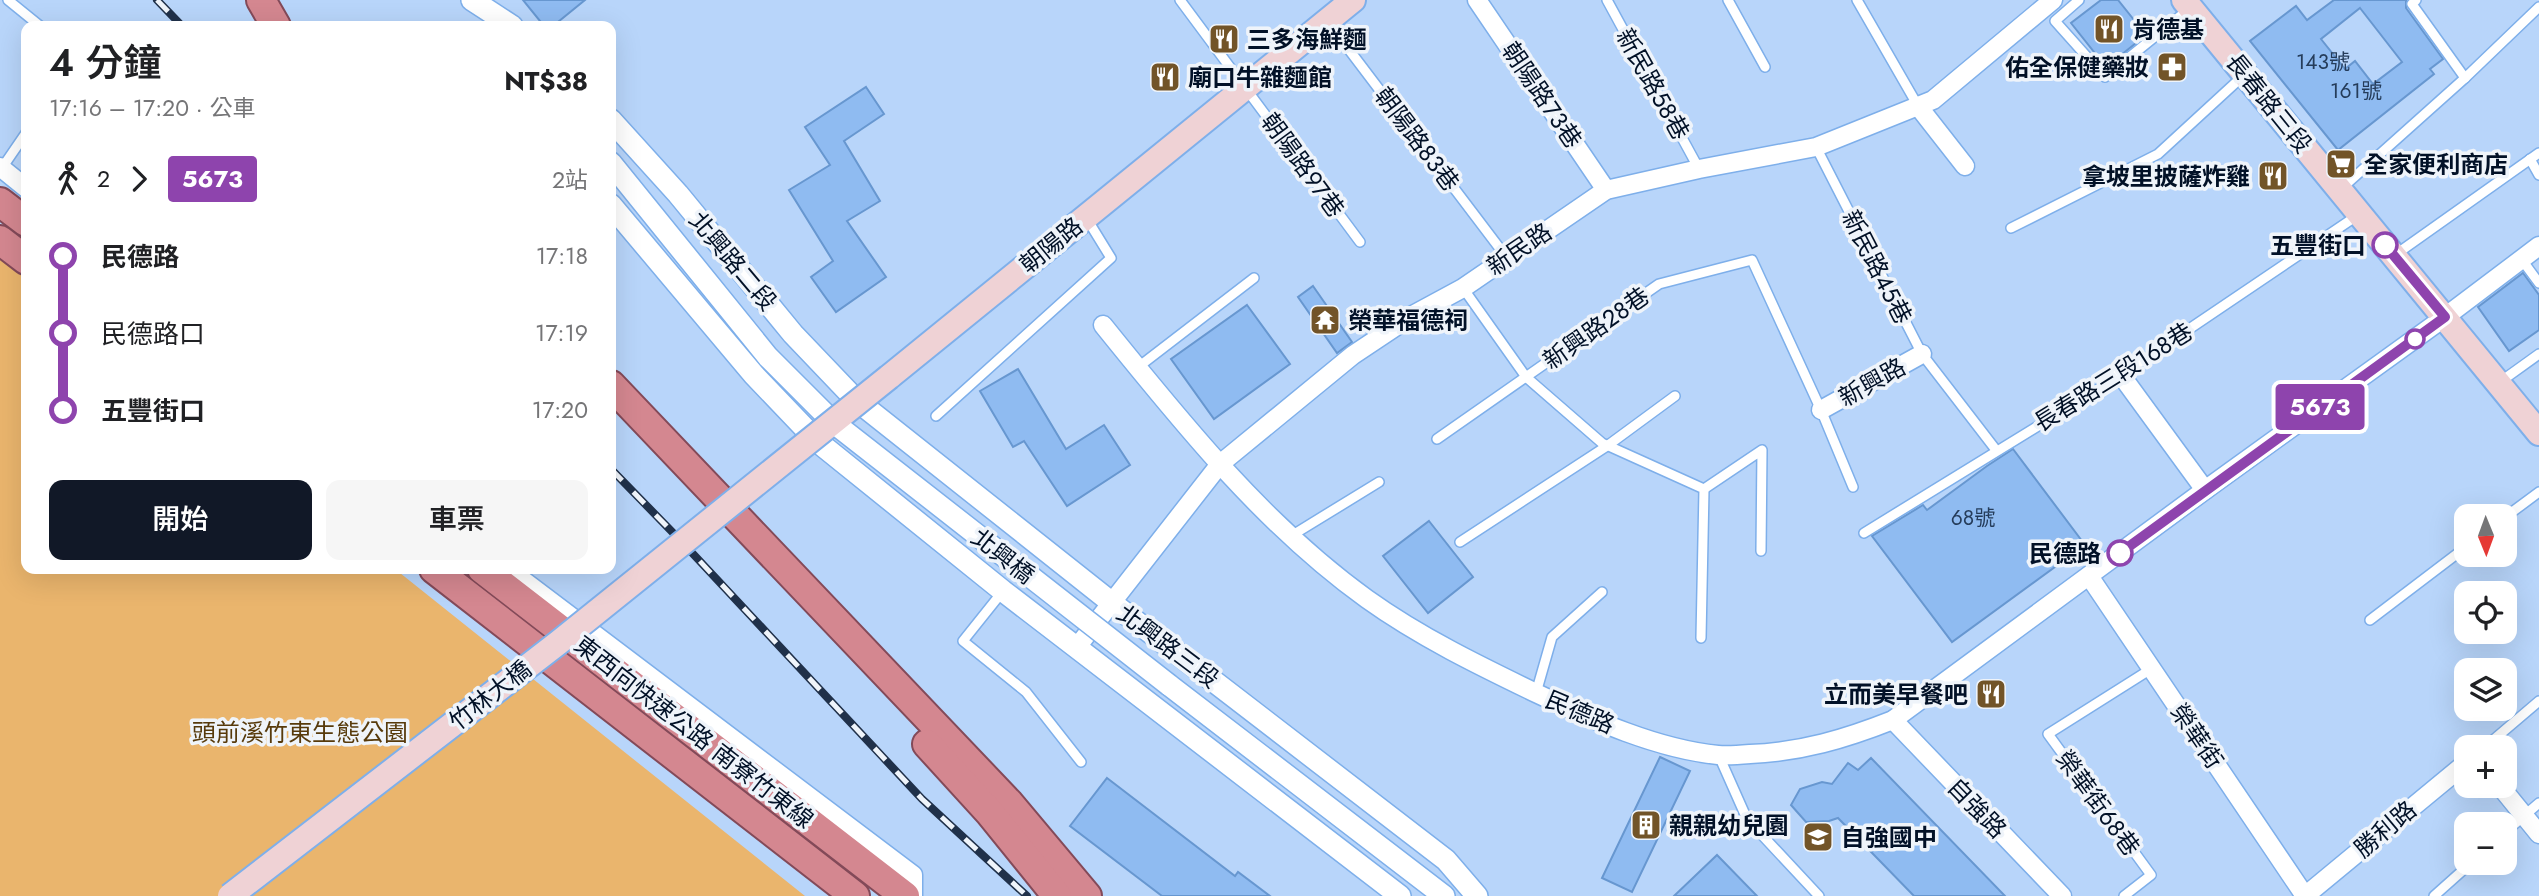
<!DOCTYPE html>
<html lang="zh-TW">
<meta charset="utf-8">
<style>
:root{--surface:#fff;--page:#f6f6f6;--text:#202124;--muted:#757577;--accent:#111827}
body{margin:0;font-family:Jost,"Noto Sans TC",sans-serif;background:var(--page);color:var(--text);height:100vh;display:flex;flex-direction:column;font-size:26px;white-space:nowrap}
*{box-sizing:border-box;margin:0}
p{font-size:23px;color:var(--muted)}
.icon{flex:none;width:38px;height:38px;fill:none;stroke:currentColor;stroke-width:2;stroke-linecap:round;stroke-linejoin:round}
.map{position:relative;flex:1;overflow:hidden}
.side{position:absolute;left:21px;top:21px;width:595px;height:553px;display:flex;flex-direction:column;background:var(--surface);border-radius:14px;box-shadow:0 7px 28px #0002}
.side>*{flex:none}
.badge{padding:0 14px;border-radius:5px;font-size:24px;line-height:46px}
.needle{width:46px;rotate:179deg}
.controls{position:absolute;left:2454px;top:504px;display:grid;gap:14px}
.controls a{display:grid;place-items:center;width:63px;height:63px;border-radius:14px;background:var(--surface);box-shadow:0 7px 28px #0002;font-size:35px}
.map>.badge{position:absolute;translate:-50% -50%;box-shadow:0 0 0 4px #fff}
.legs{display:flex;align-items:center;gap:10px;height:77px;padding:0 28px;font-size:23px}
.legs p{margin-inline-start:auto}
.overview{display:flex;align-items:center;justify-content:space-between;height:119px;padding:0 28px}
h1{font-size:38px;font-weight:600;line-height:52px}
.primary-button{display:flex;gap:14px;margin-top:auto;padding:14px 28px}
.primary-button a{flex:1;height:80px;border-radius:14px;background:var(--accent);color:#fff;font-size:28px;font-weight:600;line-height:80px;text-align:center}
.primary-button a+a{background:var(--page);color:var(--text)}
ul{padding:0 28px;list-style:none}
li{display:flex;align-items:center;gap:24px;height:77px;font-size:26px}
li i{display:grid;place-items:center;width:10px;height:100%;margin:0 9px;background:currentColor}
li i::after{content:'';width:18px;height:18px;margin:-9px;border:5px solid;border-radius:50%;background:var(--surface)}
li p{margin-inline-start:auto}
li:first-child i{background:linear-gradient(#0000 50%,currentColor 0)}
li:last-child i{background:linear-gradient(currentColor 50%,#0000 0)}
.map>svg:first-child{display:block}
.green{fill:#eab56d}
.building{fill:#8fbbf1;stroke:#6797d0;stroke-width:2;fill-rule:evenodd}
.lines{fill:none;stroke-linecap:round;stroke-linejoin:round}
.service-casing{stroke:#7eafea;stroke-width:12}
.minor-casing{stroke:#7eafea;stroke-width:21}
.tertiary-casing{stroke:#7eafea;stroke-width:24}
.secondary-casing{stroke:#7eafea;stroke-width:28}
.trunk-casing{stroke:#834a59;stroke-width:32}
.service{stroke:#fff;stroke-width:9}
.minor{stroke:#fff;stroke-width:18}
.tertiary{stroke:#fff;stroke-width:21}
.secondary{stroke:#efd2d5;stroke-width:24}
.trunk{stroke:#d48790;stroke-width:28}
.rail-casing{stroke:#20314a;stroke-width:8}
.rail{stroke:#eff4fa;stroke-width:5;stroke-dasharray:16;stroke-linecap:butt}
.tertiary-bridge-casing{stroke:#7eafea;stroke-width:24;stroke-linecap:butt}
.secondary-bridge-casing{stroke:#7eafea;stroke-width:28;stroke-linecap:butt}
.tertiary-bridge{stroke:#fff;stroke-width:21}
.secondary-bridge{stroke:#efd2d5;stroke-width:24}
.line-1-casing{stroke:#fff;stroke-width:16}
.line-1{stroke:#8e44ad;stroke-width:10}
.stop-1-dot{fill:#fff;stroke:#8e44ad;stroke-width:3.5}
.labels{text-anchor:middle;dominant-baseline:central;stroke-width:7;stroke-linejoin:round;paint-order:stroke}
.number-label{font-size:21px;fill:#253c5a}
.poi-label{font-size:24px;font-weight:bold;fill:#021127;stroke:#eff4fa;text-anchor:start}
.street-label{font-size:24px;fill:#021127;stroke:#eff4fa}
.stop-label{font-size:24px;font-weight:bold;fill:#021127;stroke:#eff4fa;text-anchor:end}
.park-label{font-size:24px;fill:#573a0b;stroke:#eff4fa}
</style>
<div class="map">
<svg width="2539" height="896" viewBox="0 0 2539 896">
<rect width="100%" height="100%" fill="#b8d5fa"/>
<!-- green -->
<path class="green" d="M0 247 26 270V569H395L805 896H0Z"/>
<!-- building -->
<g class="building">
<path d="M523 0H585L553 26H544Z"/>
<path d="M2101 0H2118L2146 35 2106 67 2071 23Z"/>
<path d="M2334 0H2406V8L2443 59 2430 69 2434 74 2338 150 2250 41 2296 6 2307 20ZM2360 8 2402 62 2373 84 2355 61 2345 69 2321 39Z"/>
<path d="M866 87 884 114 844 141 880 201 847 221 886 277 836 312 811 277 833 261 789 190 830 165 805 127Z"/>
<path d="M2523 273 2539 295V330L2509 351 2478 307Z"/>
<path d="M1313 286 1352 342 1337 353 1298 297Z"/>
<path d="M1247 305 1290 364 1214 419 1171 359Z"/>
<path d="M1018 369 1066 449 1104 425 1130 465 1067 506 1024 441 1013 447 980 391Z"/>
<path d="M2013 449 2085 545 1952 642 1872 536 1923 505 1927 510 1987 466Z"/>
<path d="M1429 521 1473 577 1428 613 1383 556Z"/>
<path d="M1660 757 1690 771 1632 892 1602 878Z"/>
<path d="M1871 758 2005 896H1914L1838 818 1829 821 1806 822 1791 805 1800 789 1822 782 1832 784 1848 763 1858 770Z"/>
<path d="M1107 778 1235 876 1238 872 1270 896H1162L1070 826Z"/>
<path d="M1717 855 1757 896H1674Z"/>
</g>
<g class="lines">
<!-- service casing -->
<g class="service-casing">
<g id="service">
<path d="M8 0 40 26"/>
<path d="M1180 0 1360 242"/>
<path d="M1607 0 1699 169"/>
<path d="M1728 0 1765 67"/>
<path d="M1857 0 1918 106"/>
<path d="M2079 0 2055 21 2105 77 2189 9"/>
<path d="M2416 0 2412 4 2465 78"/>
<path d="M1328 22 1507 258"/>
<path d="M1816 147 1922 354 1996 450"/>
<path d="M2530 159 2539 175"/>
<path d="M2 168 26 133"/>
<path d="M2342 188 2465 78 2539 7"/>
<path d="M2011 228 2158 154 2244 75"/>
<path d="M2395 255 2539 153"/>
<path d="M2522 260 2539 283"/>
<path d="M1463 288 1526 377 1602 443 1704 489 1701 638"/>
<path d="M1137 368 1254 278"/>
<path d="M2500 382 2539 354"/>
<path d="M936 416 1111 258 1087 219"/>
<path d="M1437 439 1659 284 1752 260 1821 410 1853 487"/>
<path d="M1704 489 1762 450 1761 551"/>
<path d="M2504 518 2539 492"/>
<path d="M1864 533 2121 375 2358 215"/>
<path d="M1291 536 1379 482"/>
<path d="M1460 542 1607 446 1675 396"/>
<path d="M1003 591 963 641 1026 692 1081 762"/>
<path d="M2370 620 2466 547"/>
<path d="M1536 693 1552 637 1602 592"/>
<path d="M2485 747 2539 701"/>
<path d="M1719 756 1747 819 1819 896"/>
<path d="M2504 833 2539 803"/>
<path d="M2124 896 2151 875 2048 734 2151 669"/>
<path d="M2434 896 2471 863"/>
</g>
</g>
<!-- minor casing -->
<g class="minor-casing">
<g id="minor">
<path d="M1477 0 1606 190"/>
<path d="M1918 106 1965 166"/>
<path d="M0 167 26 188"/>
<path d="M1103 325C1182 423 1264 525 1367 599 1420 637 1480 666 1538 694 1593 720 1657 749 1718 755 1728 756 1739 755 1750 754 1801 752 1845 739 1893 720L2205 490 2445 317 2539 246"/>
<path d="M2121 375 2205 490"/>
<path d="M1821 410 1922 354"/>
<path d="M508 569 913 875V896"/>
<path d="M2089 576 2305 896"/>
<path d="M1077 647 1220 464 1353 355 1413 315 1463 288 1606 190 1699 169 1816 147 1933 100 2053 0"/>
<path d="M1893 720 2062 896"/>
<path d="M2500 786 2539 834"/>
<path d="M2305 896 2466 763"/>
</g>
</g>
<!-- tertiary casing -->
<g class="tertiary-casing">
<g id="tertiary">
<path d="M472 0 512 26"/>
<path d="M611 120 678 194 793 334 856 400 1112 603 1446 860 1477 896"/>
<path d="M611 163 768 357 834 423"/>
<path d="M611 205 754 375 818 442 1003 591 1400 896"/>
<path d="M1169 685 1444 896"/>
</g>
</g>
<!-- secondary casing -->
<g class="secondary-casing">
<g id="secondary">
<path d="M2184 0 2539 433"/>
<path d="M889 377 1353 0"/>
</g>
</g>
<!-- trunk casing -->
<g class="trunk-casing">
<g id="trunk">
<path d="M261 0 276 26"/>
<path d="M0 202 26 222"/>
<path d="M0 240 26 260"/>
<path d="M611 385 1009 803 1087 896"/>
<path d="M434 569 855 896"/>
<path d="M482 569 905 896"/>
<path d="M927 744 989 812 1057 896"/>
</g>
</g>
<!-- service -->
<use href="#service" class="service"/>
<!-- minor -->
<use href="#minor" class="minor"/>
<!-- tertiary -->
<use href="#tertiary" class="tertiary"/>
<!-- secondary -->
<use href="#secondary" class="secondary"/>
<!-- trunk -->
<use href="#trunk" class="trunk"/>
<!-- rail casing -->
<g class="rail-casing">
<g id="rail">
<path d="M157 0 182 26"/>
<path d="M611 469 681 541 922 799 1027 896"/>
</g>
</g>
<!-- rail -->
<use href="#rail" class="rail"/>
<!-- tertiary-bridge casing -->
<g class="tertiary-bridge-casing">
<path id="tertiary-bridge" d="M834 423 1169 685"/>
</g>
<!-- secondary-bridge casing -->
<g class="secondary-bridge-casing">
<path id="secondary-bridge" d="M230 896 558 643 889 377"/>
</g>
<!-- tertiary-bridge -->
<use href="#tertiary-bridge" class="tertiary-bridge"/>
<!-- secondary-bridge -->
<use href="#secondary-bridge" class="secondary-bridge"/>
</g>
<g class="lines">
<!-- line-1 casing -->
<g class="line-1-casing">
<path id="line-1" d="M2120 553 2445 317 2385 245"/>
</g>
<!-- line-1 -->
<use href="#line-1" class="line-1"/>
</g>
<!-- icons -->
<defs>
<g id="restaurant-square" transform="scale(1.575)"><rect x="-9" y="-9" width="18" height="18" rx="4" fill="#725428" stroke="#eff4fa"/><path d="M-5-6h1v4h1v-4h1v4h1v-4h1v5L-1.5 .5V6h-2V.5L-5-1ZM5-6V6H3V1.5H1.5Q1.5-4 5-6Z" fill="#fff"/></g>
<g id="pharmacy-square" transform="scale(1.575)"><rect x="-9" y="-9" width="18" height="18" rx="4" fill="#725428" stroke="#eff4fa"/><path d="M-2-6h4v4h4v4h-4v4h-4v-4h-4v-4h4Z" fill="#fff"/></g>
<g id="supermarket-square" transform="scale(1.575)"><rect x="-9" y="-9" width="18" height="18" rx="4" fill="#725428" stroke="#eff4fa"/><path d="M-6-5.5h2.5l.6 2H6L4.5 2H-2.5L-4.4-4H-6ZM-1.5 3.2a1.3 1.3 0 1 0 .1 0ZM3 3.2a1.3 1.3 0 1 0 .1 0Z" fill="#fff"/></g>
<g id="temple-square" transform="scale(1.575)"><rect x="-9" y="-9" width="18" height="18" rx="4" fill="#725428" stroke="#eff4fa"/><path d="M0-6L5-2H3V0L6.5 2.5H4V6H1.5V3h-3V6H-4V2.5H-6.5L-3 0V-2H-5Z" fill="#fff"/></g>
<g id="building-square" transform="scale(1.575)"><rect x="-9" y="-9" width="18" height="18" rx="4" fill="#725428" stroke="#eff4fa"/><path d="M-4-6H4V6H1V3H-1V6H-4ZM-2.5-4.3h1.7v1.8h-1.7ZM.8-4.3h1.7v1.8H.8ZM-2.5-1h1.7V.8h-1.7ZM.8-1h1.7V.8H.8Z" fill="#fff"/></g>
<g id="school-square" transform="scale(1.575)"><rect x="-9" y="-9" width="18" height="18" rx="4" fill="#725428" stroke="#eff4fa"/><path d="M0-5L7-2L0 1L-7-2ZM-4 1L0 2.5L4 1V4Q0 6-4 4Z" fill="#fff"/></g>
</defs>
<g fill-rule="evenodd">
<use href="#restaurant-square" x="2109" y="29"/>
<use href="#restaurant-square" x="1224" y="39"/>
<use href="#pharmacy-square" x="2172" y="67"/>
<use href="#restaurant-square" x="1165" y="77"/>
<use href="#supermarket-square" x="2341" y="164"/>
<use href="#restaurant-square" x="2273" y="176"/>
<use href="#temple-square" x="1325" y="320"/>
<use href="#restaurant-square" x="1991" y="694"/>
<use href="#building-square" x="1646" y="825"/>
<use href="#school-square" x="1818" y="837"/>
</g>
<!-- markers -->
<g class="stop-1-dot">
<circle cx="2385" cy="245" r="12"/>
<circle cx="2415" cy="339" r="9"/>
<circle cx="2120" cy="553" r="12"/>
</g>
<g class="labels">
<!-- number labels -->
<g class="number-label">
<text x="2323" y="62">143號</text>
<text x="2356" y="91">161號</text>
<text x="1973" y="518">68號</text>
</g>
<!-- poi labels -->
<g class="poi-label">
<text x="2132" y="29">肯德基</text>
<text x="1247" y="39">三多海鮮麵</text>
<text x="2149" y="67" text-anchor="end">佑全保健藥妝</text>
<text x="1188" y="77">廟口牛雜麵館</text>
<text x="2364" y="164">全家便利商店</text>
<text x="2250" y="176" text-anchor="end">拿坡里披薩炸雞</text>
<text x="1348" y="320">榮華福德祠</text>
<text x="1968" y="694" text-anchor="end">立而美早餐吧</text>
<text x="1669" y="825">親親幼兒園</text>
<text x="1841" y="837">自強國中</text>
</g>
<!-- street labels -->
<g class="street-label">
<text transform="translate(1653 84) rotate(61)">新民路58巷</text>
<text transform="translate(1542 95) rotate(56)">朝陽路73巷</text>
<text transform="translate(2269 103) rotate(51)">長春路三段</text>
<text transform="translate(1417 139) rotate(53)">朝陽路83巷</text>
<text transform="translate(1303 165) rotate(54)">朝陽路97巷</text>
<text transform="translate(1051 245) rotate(-39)">朝陽路</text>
<text transform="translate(1519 249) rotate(-34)">新民路</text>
<text transform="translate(733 261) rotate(50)">北興路二段</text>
<text transform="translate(1877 267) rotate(63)">新民路45巷</text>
<text transform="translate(1596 328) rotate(-35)">新興路28巷</text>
<text transform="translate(2113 377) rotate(-32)">長春路三段168巷</text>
<text transform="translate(1872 382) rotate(-29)">新興路</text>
<text transform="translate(1003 556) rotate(38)">北興橋</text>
<text transform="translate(1168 646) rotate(37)">北興路三段</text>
<text transform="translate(490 695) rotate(-38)">竹林大橋</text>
<text transform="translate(1580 712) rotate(23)">民德路</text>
<text transform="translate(694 732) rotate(38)">東西向快速公路 南寮竹東線</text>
<text transform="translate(2197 736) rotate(56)">榮華街</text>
<text transform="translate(2098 803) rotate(54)">榮華街68巷</text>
<text transform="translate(1977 808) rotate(46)">自強路</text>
<text transform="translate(2385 829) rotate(-40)">勝利路</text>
</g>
<!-- stop labels -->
<g class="stop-label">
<text x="2366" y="245">五豐街口</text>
<text x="2101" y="553">民德路</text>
</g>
<!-- park labels -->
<g class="park-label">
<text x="300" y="732">頭前溪竹東生態公園</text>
</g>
</g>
</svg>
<div class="controls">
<a><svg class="needle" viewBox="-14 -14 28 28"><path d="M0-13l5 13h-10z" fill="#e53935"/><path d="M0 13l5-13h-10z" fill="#757577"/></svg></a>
<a><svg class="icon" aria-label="locate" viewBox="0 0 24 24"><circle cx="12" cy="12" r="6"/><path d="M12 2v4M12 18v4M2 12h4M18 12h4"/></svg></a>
<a><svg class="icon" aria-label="layers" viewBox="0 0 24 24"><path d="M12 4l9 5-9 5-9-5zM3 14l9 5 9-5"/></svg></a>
<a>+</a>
<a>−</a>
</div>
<b class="badge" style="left:2320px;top:407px;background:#8e44ad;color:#fff">5673</b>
<section class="side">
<div class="overview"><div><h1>4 分鐘</h1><p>17:16 – 17:20 · 公車</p></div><b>NT$38</b></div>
<div class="legs"><svg class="icon" aria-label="walk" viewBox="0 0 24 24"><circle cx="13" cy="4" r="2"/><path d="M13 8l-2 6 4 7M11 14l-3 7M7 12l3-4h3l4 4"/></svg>2<svg class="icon" aria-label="forward" viewBox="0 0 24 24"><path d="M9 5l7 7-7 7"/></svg><b class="badge" style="background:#8e44ad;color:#fff">5673</b><p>2站</p></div>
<ul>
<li><i style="color:#8e44ad"></i><b>民德路</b><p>17:18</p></li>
<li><i style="color:#8e44ad"></i><span>民德路口</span><p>17:19</p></li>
<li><i style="color:#8e44ad"></i><b>五豐街口</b><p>17:20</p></li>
</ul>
<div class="primary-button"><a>開始</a><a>車票</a></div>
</section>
</div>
